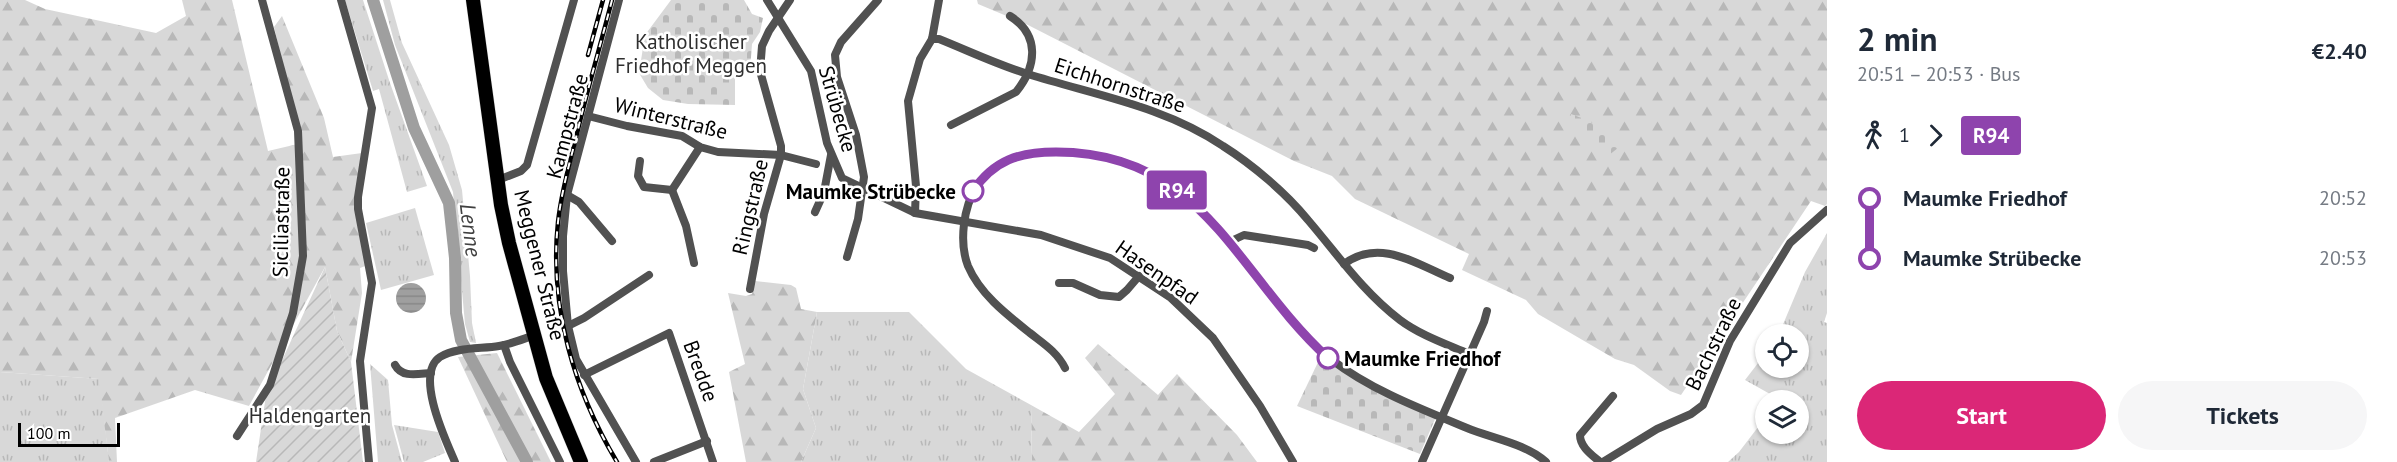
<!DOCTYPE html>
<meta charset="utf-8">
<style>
:root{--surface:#fff;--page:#f6f6f7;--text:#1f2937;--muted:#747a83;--accent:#db2777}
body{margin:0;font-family:"PT Sans",sans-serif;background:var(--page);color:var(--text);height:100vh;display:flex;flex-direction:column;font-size:22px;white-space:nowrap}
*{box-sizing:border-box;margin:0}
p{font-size:20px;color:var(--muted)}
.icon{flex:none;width:33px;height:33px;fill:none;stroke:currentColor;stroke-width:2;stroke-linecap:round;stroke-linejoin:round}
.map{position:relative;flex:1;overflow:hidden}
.details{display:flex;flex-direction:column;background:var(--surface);width:570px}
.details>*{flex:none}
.badge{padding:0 12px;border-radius:4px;font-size:21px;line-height:39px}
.controls{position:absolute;left:1755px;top:324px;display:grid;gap:12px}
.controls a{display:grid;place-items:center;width:54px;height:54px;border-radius:50%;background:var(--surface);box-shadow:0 2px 4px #0004;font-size:30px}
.scale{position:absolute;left:18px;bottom:15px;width:102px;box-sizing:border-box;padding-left:6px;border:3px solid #000;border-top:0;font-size:16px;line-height:21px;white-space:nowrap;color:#000;-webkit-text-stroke:4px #fff;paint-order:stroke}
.map>.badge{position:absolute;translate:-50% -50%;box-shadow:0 0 0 3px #fff}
.legs{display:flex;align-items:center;gap:9px;height:66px;padding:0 30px;font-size:20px}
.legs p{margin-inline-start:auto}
.overview{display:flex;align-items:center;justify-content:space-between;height:102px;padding:0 30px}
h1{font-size:33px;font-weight:800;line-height:45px}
.cta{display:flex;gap:12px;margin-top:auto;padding:12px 30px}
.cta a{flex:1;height:69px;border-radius:36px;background:var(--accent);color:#fff;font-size:24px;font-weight:800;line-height:69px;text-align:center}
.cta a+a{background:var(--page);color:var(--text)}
ul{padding:0 30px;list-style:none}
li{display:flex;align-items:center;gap:21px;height:60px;font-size:22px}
li i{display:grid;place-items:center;width:9px;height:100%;margin:0 8px;background:currentColor}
li i::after{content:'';width:15px;height:15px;margin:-8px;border:4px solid;border-radius:50%;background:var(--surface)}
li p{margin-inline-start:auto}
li:first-child i{background:linear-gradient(#0000 50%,currentColor 0)}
li:last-child i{background:linear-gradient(currentColor 50%,#0000 0)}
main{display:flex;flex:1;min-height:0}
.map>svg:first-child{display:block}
.grass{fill:url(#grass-tufts)}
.forest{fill:url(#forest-firs)}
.cemetery{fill:url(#cemetery-stones)}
.garden{fill:url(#garden-furrows)}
.water{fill:url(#water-rules)}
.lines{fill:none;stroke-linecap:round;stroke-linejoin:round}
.river{stroke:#9f9f9f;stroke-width:12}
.primary-casing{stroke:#dbdbdb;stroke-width:15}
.street{stroke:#515151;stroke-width:8}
.primary{stroke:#000;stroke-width:14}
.rail-casing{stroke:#000;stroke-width:4.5}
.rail{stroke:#fff;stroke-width:2;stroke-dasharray:7;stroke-linecap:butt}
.line-1-casing{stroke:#fff;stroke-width:14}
.line-1{stroke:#8e44ad;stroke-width:9}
.stop-1-dot{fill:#fff;stroke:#8e44ad;stroke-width:3}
.labels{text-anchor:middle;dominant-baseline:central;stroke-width:5;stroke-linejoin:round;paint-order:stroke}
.park-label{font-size:21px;fill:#2f2f2f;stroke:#fff}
.street-label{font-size:21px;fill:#000;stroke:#fff}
.stop-label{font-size:21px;font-weight:bold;fill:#000;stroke:#fff;text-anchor:end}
.water-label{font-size:22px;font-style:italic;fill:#404040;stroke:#fff}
</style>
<main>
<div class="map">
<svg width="1827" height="462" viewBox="0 0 1827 462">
<defs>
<pattern id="grass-tufts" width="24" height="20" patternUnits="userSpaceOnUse" patternTransform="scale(1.5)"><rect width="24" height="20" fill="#d8d8d8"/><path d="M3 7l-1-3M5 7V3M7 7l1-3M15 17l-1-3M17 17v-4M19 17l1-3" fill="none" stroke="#b8b8b8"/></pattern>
<pattern id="forest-firs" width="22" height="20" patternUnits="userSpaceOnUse" patternTransform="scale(1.5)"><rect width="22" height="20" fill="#d8d8d8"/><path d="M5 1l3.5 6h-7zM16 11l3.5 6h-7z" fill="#b8b8b8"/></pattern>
<pattern id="cemetery-stones" width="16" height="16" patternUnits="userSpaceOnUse" patternTransform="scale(1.5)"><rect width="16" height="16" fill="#d8d8d8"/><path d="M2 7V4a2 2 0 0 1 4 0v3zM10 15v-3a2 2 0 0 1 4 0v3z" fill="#b8b8b8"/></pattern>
<pattern id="garden-furrows" width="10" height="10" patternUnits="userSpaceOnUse" patternTransform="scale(1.5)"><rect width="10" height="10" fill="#d8d8d8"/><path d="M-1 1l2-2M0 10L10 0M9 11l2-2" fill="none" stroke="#b8b8b8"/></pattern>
<pattern id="water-rules" width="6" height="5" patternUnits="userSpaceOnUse" patternTransform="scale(1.5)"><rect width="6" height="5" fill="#9f9f9f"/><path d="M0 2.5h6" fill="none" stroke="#878787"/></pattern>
</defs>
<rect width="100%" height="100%" fill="#fff"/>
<!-- grass -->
<g class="grass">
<path d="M345 0H363L390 83 427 186 407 192 379 89 373 91Z"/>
<path d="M383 0H390L402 43 449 145 462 190 470 276 472 323 476 343 470 342 465 324 453 192 395 45Z"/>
<path d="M415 208 434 275 381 290 366 223Z"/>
<path d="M1827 233V313L1824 322 1827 323V462H1728L1739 452 1765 418 1766 434H1798V400H1778L1779 399 1745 380 1765 354 1766 368H1798V334H1779L1805 272Z"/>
<path d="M817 312H909L966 369 1031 405 1032 462H801L816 428 803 389Z"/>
<path d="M370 364 388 380 392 425 402 462H378Z"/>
<path d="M0 372 100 379 109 462H0Z"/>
<path d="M394 425 438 432 445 453 423 462H404Z"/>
</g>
<!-- forest -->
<g class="forest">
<path d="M0 0H25L45 9 156 33 186 16 182 0H232L268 151 302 143 274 27 282 16 324 118 333 157 362 153 355 196 368 265 360 268 362 293 351 362 337 331 325 267 249 406 195 390 115 418 117 462H109L99 379 0 372Z"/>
<path d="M977 0H1827V204L1825 206 1811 201 1681 395 1670 391 1634 365 1615 359 1538 314 1526 300 1462 270 1469 254 1355 199 1332 176 1294 161 1028 25 978 4Z"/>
<path d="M755 281 791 285 796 288 801 309 817 312 803 389 816 428 801 462H746L729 372 745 364 728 293 746 296 752 294Z"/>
<path d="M1098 344 1158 395 1177 374 1237 435 1257 462H1032L1031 405 1079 432 1115 394 1085 358Z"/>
<path d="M497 353 551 462H507L458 357Z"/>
</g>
<!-- cemetery -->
<g class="cemetery">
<path d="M671 0H744L752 14 763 18 760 32 752 44 750 70 735 71V105L688 104 663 100 648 88 639 73 645 35Z"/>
<path d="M1571 114C1590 121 1608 128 1618 148L1609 155 1571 123Z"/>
<path d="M1321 356 1436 417 1420 454 1297 406Z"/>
</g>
<!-- garden -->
<path class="garden" d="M325 267 337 331 351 362 363 462H256L266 395Z"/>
<!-- water -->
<circle class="water" cx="411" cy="298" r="15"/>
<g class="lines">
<!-- river -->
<path class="river" d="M373 0 414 128 449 203 455 258 456 313 461 340 527 462"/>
<!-- primary casing -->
<g class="primary-casing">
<path id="primary" d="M473 0 501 205 509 243 546 378 581 462"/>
</g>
<!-- street -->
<g class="street">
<path d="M341 0 372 108 358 197V209L372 283 360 361 369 462"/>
<path d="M619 0 567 195 563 236V271L568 326 576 359 636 462"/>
<path d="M767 0 811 71 827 143 842 178 915 213 1041 235 1110 258 1171 298 1213 338 1260 406 1293 462"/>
<path d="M932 39H939C969 51 998 65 1028 74 1094 95 1164 106 1223 146 1253 165 1286 193 1308 220 1338 255 1363 292 1400 320 1420 335 1446 344 1469 354"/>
<path d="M588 116 627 126 682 136 700 147 718 152 781 155 816 164"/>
<path d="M951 125 1016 92C1037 66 1040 35 1010 16"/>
<path d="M640 161 638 176 644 187 672 190 700 147"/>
<path d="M498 180 521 171 527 165 574 0"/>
<path d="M672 190 686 226 694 263"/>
<path d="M567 195 579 202 612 241"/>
<path d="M815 212 824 192 831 155"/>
<path d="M915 213 916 186 908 101 920 59 932 39 939 0"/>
<path d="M1229 242 1244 235 1308 245 1314 248"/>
<path d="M847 257 858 219 864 177 856 135 837 77 835 55 841 42 878 0"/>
<path d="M1344 264C1379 238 1415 263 1450 278"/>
<path d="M1059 283H1073L1100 295 1119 297 1127 290 1139 276"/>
<path d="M750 289 764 214 781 155V146L760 71 762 46 769 31 790 0"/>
<path d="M568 326 584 318 649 275"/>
<path d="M504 345 510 362 560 462"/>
<path d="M395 365C402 378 417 374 431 373"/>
<path d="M1065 368C1057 352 1044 344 1030 333 1006 314 980 294 968 266 959 243 963 207 977 186 994 160 1023 152 1053 152 1160 153 1203 207 1264 286 1284 312 1305 340 1332 360 1371 390 1421 409 1467 428 1491 438 1527 444 1546 462"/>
<path d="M584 375 669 333 713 462"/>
<path d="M237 436 270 385 293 313 303 256 298 131 262 0"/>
<path d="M455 462C446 441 414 374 440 357 456 347 481 349 499 346 511 344 523 339 535 335"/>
<path d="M654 462 707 441"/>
<path d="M1422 462 1484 322 1487 311"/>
<path d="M1600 462C1592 455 1580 447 1580 435L1613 396"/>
<path d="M1603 462 1657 429 1691 414 1703 405 1730 341 1790 243 1827 210"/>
</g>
<!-- primary -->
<use href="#primary" class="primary"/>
<!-- rail casing -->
<g class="rail-casing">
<g id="rail">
<path d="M612 0C600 47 586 94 575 142 568 168 561 195 558 222 549 307 574 390 617 462"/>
<path d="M588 55 603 0"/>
</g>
</g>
<!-- rail -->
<use href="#rail" class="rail"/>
</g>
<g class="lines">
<!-- line-1 casing -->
<g class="line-1-casing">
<path id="line-1" d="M973 191C994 160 1019 152 1056 152 1204 152 1235 273 1328 358"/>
</g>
<!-- line-1 -->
<use href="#line-1" class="line-1"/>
</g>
<!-- markers -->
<g class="stop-1-dot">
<circle cx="973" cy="191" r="10"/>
<circle cx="1328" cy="358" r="10"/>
</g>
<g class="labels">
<!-- park labels -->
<g class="park-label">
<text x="691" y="41">Katholischer<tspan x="691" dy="24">Friedhof Meggen</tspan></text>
<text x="310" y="415">Haldengarten</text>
</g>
<!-- street labels -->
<g class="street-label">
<text transform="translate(1120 85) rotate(18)">Eichhornstraße</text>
<text transform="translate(838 109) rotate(74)">Strübecke</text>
<text transform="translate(671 118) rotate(14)">Winterstraße</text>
<text transform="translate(567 126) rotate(-75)">Kampstraße</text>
<text transform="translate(750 207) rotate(-77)">Ringstraße</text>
<text transform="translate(281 222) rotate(-89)">Siciliastraße</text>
<text transform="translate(540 265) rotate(76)">Meggener Straße</text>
<text transform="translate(1157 272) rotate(35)">Hasenpfad</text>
<text transform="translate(1713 344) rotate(-64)">Bachstraße</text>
<text transform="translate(701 371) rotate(70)">Bredde</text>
</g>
<!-- stop labels -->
<g class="stop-label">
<text x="956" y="191">Maumke Strübecke</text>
<text x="1344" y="358" text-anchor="start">Maumke Friedhof</text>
</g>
<!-- water labels -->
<g class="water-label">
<text transform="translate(471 230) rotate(83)">Lenne</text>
</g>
</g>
</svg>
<div class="controls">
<a><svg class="icon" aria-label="locate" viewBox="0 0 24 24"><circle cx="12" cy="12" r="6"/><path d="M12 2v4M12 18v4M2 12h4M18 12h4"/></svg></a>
<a><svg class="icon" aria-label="layers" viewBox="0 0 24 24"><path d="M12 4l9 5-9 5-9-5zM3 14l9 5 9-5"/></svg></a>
</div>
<div class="scale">100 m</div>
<b class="badge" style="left:1177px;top:190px;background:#8e44ad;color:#fff">R94</b>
</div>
<section class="details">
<div class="overview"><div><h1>2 min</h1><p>20:51 – 20:53 · Bus</p></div><b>€2.40</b></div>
<div class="legs"><svg class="icon" aria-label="walk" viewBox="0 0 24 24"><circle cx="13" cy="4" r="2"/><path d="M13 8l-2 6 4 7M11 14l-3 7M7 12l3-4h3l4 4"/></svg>1<svg class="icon" aria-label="forward" viewBox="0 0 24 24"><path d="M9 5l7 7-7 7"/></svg><b class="badge" style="background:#8e44ad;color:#fff">R94</b></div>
<ul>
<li><i style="color:#8e44ad"></i><b>Maumke Friedhof</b><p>20:52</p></li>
<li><i style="color:#8e44ad"></i><b>Maumke Strübecke</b><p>20:53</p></li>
</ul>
<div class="cta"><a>Start</a><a>Tickets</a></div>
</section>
</main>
